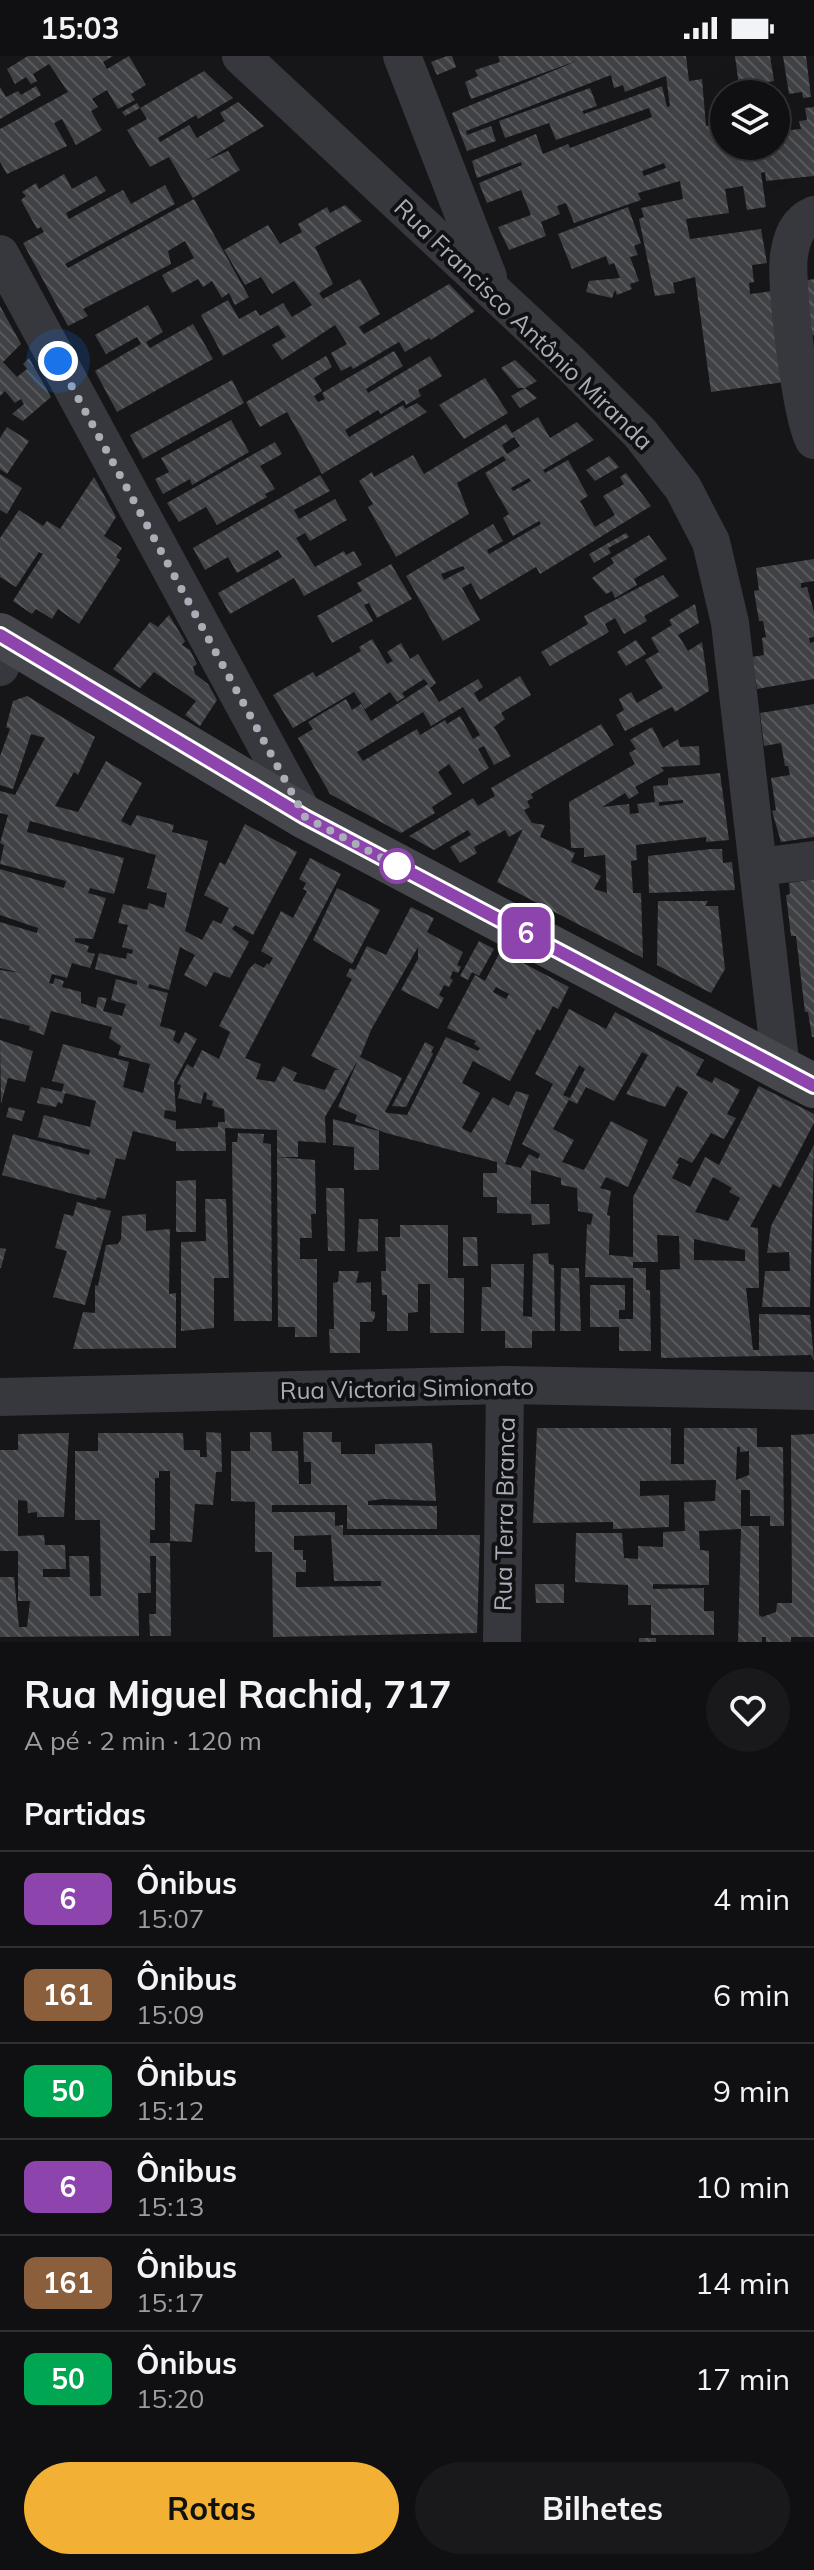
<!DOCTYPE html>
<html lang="pt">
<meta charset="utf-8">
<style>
:root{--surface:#101012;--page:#19191b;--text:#f1f3f6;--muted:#9c9d9f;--line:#303032;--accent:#f2b134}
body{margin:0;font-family:Mulish,sans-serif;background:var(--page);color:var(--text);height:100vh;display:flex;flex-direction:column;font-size:30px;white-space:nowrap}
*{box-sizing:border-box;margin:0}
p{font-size:26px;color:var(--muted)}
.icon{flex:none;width:44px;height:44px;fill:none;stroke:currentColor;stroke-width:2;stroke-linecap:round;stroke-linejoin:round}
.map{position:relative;height:1586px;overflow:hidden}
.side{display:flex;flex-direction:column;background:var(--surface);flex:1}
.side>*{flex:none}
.badge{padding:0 16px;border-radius:12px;font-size:28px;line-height:52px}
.buttons{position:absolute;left:710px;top:24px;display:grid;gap:16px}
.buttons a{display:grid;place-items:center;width:80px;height:80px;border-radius:50%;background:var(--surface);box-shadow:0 8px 32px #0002,0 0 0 2px var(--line);font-size:40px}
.you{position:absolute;width:40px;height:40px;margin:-20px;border:6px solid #fff;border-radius:50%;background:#1a73e8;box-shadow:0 0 0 12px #1a73e833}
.map>.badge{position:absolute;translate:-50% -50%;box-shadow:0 0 0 4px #fff}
h2{padding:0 24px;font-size:30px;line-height:72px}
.round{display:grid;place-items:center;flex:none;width:84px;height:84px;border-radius:42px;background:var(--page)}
.head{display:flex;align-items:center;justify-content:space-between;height:136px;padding:0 24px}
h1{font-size:38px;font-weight:700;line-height:60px}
.action{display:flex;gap:16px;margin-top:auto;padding:16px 24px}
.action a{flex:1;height:92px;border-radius:48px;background:var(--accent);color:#111;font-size:32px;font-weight:700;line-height:92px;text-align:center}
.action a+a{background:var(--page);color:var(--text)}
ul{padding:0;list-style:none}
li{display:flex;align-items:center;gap:24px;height:96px;padding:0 24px;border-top:2px solid var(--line)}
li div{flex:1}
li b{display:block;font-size:30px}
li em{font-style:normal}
li .badge{min-width:88px;font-weight:700;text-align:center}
.status{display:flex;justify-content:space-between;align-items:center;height:56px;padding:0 40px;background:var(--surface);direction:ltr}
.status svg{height:22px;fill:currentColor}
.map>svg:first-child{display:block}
.building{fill:url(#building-back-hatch);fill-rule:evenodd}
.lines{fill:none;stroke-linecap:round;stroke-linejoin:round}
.minor{stroke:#37383d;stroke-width:38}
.secondary{stroke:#45474d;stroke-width:44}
.line-casing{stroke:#fff;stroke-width:18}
.line{stroke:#8e44ad;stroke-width:12}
.walk{stroke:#a8adb8;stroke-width:8;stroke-dasharray:0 14.4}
.stop-dot{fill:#fff;stroke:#8e44ad;stroke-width:4}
.labels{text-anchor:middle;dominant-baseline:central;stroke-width:8;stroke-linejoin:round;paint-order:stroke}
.street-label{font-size:24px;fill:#a8adb8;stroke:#111113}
</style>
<div class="status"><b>15:03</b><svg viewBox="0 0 49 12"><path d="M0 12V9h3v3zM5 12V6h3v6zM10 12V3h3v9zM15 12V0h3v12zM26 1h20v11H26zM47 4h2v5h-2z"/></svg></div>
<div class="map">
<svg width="814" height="1586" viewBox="0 0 814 1586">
<defs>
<pattern id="building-back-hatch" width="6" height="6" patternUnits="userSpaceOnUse" patternTransform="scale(2)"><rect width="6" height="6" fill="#404145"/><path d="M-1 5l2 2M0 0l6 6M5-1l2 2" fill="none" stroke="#595a5e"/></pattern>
</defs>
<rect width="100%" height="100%" fill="#161618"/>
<!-- building -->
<g class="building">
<path d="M28 0H113L103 6 107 13 129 0 146 29 131 38 135 44 118 53 107 34 92 43 98 51 91 55 102 74 76 89 62 63 54 67 67 90 7 118 0 106V73L68 36 49 8 33 18 37 25 31 28 26 21 15 28 7 13Z"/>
<path d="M447 0H452L456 11 437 19 431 6Z"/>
<path d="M498 0H686L689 25 702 23 706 70 716 68V73L724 72V90H776V72L791 70V74L801 73 799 65 807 64 805 52 814 51V120L766 125 765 116 761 117 766 151 747 154 743 130 725 133 729 157 686 163 690 183 761 173 767 207 752 209 754 226 749 227 750 238 773 235 785 326 711 336 695 221 673 227 675 237 655 240 639 163 644 161 641 152 683 143 680 125 638 137 641 144 574 167 566 147 557 150 560 158 541 166 546 180 509 194 498 171 531 159 521 134 487 147 479 127 522 109 521 106 477 122 472 105 536 78 543 98 568 88 570 92 652 61 649 52 556 84 549 67 505 82 499 65 590 32 597 50 582 55 584 58 662 30 667 51 670 50 666 20 625 36 623 29 614 32 611 19 466 75 467 79 491 70 496 85 467 95 452 57 579 4 471 43 465 26 478 20 475 14 500 6ZM664 107 666 112 644 120 642 115Z"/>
<path d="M735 0H770L774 25 739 30Z"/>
<path d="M783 0H806L811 41 803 42 802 36 789 38Z"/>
<path d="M204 15 233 42 198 63 196 59 158 82 160 86 189 69 197 82 225 65 220 57 238 46 264 70 205 105 228 95 240 114 193 142 169 101 150 111 127 74 147 63 140 52Z"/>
<path d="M36 30 41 39 0 63V31L6 41 18 35 21 39Z"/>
<path d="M786 45 789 61 778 62 776 46Z"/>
<path d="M137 47 140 52 125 60 122 56Z"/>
<path d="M64 118 72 133 96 120 106 135 66 157 69 163 123 134 131 148 165 129 175 148 65 208 68 212 194 143 249 241 235 249 229 237 222 242 212 225 203 231 198 223 172 237 162 219 194 202 185 185 168 195 171 208 83 253 88 260 68 270 23 187 44 176 41 171 37 173 21 144 26 140 22 136 36 127 39 133Z"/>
<path d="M345 149 362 165 315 191 333 228 319 237 323 243 360 223 380 258 359 271 364 278 449 228 475 255 431 284 429 282 405 296 399 286 353 313 351 310 341 315 331 297 347 288 335 269 282 304 272 289 286 281 278 269 223 300 201 259 228 244 239 263 256 254 260 260 283 247 292 261 312 249 294 225 272 238 261 221 245 229 224 194 268 169 280 188 302 176 298 168 327 151 330 157Z"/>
<path d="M628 151 641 187 634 190 638 199 630 201 639 225 630 228 632 233 617 239 615 234 612 242 586 236 589 225 620 222 614 207 609 209 606 200 572 213 558 178Z"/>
<path d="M814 223V279L810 280 803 225Z"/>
<path d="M148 249 163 276 146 286 150 292 193 268 213 303 117 356 95 315 141 288 137 281 106 298 95 279Z"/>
<path d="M0 250 21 288 3 306 17 321 27 313 23 308 29 302 51 341 23 365 12 358 24 348 21 343 15 347 5 335 0 340Z"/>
<path d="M394 295 403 310 366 333 368 337 430 300 442 320 418 334 421 340 406 349 404 344 381 358 378 354 345 374 349 381 403 349 405 353 417 347 427 356 322 418 287 356 260 371 246 346 326 300 332 311 314 322 322 335 314 340 318 346 325 343 322 337Z"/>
<path d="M515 304 537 325 525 332 537 342 520 352 511 340 525 332H518L501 312Z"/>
<path d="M485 322 508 357 464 383 439 349Z"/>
<path d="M232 324 244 347 143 403 130 379Z"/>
<path d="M538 361 550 382 577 366 594 384 543 414 545 417 568 404 588 440 580 445 595 471 615 459 603 440 624 428 620 421 626 417 651 450 540 518 536 511 480 544 471 527 462 532 480 564 443 585 406 520 493 468 503 485 487 494 489 498 541 468 539 465 513 480 503 462 509 458 485 417 506 404 503 400 457 427 469 458 396 501 368 451 373 448 359 425 372 416 374 421 413 399 424 418 506 368 512 377ZM514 381 520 390 507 398 502 389ZM529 422 531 425 513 435 511 432ZM463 510 465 513 444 524 441 518Z"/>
<path d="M231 364 249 396 192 429 190 423 163 438 155 423 169 416 161 402Z"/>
<path d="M7 371 29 385 7 418 0 413V382Z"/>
<path d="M275 386 282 398 260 410 275 433 265 438 267 441 217 469 206 451 179 466 167 447Z"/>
<path d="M609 400 619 411 595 425 586 414Z"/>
<path d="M0 418 22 432 7 458 0 454Z"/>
<path d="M320 419 330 435 294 454 299 463 335 443 347 464 310 485 305 477 296 482 315 511 344 495 346 499 354 495 362 509 304 540 294 522 230 558 218 537 282 501 278 494 237 517 228 501 205 514 193 492Z"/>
<path d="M94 421 116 461 104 480 122 492 116 501 120 504 79 568 58 553 52 563 36 553 32 558 13 545 43 498 39 496 16 531 0 521V482L19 454 43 470 47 465 60 473Z"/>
<path d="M626 477 629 481 608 492 611 497 594 507 589 498Z"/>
<path d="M649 479 667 503 634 523 637 529 615 542 612 535 606 538 592 522 614 507 611 502Z"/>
<path d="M814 503V525L801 527V532L807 531 814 556V581L809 582 810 587 814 586V623L757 633 752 601 764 599 762 582 766 581 763 565H759L754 535 759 534 756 512Z"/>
<path d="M391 508 412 543 377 562 369 547 364 549 373 565 332 587 317 560 362 535 357 527Z"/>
<path d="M663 519 679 540 644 560 647 565 624 578 615 562 605 568 609 576 550 610 541 596 588 568 584 560Z"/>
<path d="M695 548 699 567 678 579 688 595 702 586 709 635 675 656 672 651 625 675 616 659 624 654 619 643 631 636 637 647 663 632 645 604 659 596 651 582 672 569 669 564Z"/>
<path d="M169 559 185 585 182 589 190 594 197 608 193 611 195 618 208 628 217 644 200 670 185 659 196 645 154 616 140 632 113 613 150 566 158 571Z"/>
<path d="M372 583 387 608 393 605 387 596 401 587 410 603 418 598 436 627 430 632 439 646 478 623 483 631 474 637 479 646 520 620 531 639 501 657 505 663 494 671 511 700 494 709 484 690 478 693 489 712 463 728 449 708 438 716 452 738 432 751 435 757 401 777 330 738 298 682 313 673 308 666 346 643 352 654 361 648 371 665 428 628 424 623 402 637 405 641 397 646 390 636 365 653 354 636 293 672 273 639 313 616 316 621 361 595 359 591ZM463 651 480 679 473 683 460 660 447 668 445 664 420 679 417 673 363 705 357 696 423 656 431 670Z"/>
<path d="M636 584 646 598 626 610 617 596Z"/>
<path d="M27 640 95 681 78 719 74 716 55 750 78 756 106 705 142 727 121 765 131 770 137 759 174 769 172 776 208 785 185 875 202 884 213 864 221 868 229 852 204 839 220 806 225 809 245 768 297 796 253 879 235 869 232 873 249 886 230 922 214 916 206 931 184 919 195 899 180 891 169 934 149 928 148 932 168 937 160 970 176 975 173 984 179 988 185 976 197 983 174 1026 176 1056 165 1054 164 1062 176 1065V1073L218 1071V1066H225L224 1053 212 1050 213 1045 206 1043 207 1037 204 1036 201 1048 178 1042 181 1029 177 1028 187 1008 193 1012 202 994 219 1003 230 976 219 970 249 913 255 907 264 912 267 907 269 909 273 902 261 895 281 855 293 862 307 835 303 833 306 827 299 823 310 802 341 818 245 1002 261 1008 256 1023 275 1026 283 1010 297 1017 293 1025 325 1034 335 1014H339L311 1000 352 923 346 920 350 912 355 914 367 890 386 899 411 851 434 862 427 876 463 896 457 909 461 911 458 917 453 915 450 922 453 924 449 931 444 929 439 939 444 942 438 953 401 934 418 903V891L371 974 360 1001 402 1022 385 1056 388 1057 407 1059 446 981 478 995 480 992 474 988 476 985 447 972 475 919 485 925 500 896 525 908 569 931 558 953 553 950 540 975 537 973 510 1025 473 1005 462 1027 480 1037 462 1072 471 1077 493 1041 509 1050 516 1035 529 1039 505 1108 521 1112 529 1098 538 1103 540 1098 522 1088 553 1028 535 1018 569 953 606 973 615 956 704 1004 696 1019 712 1027 715 1021 740 1034 727 1058 736 1062 724 1083 711 1077 692 1107 680 1101 676 1107 679 1108 672 1122 690 1131 705 1101 719 1109 759 1030 814 1058V1067L780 1132 773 1128 750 1171 758 1172 759 1232H746L753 1294H759V1258L810 1259 814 1305 811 1299 661 1302 660 1214 680 1213 679 1180 657 1179 658 1206H633V1212H646V1234H650L651 1295H619V1271H590V1229H625V1254H619V1263H633V1222L585 1221 587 1168 591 1169 593 1158 578 1155 577 1132 561 1129V1122L531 1114V1148H549L550 1168 532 1169 531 1158 497 1157V1141H483V1117H497V1106L386 1077 355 1065 357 1059 338 1051 358 1004 325 1061 326 1087 298 1085V1101H277V1074L225 1072 226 1095H176V1086L133 1075 125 1104 116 1102 105 1143 97 1141 96 1144 2 1119 13 1078 89 1099 90 1094 38 1081 44 1059 90 1071 96 1045 65 1037 62 1048 58 1046 56 1051 37 1047 41 1031 62 1036 64 1028 52 1025 63 988 129 1006 123 1031 143 1037 150 1008 118 999 121 990 109 982 112 971 51 955 44 979 29 974 30 970 0 962V914L21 917 0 912V866L37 877 38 872 0 859V813L64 832 66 825 0 808 4 789 0 787 8 759 0 757V735L15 739 45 682 31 678 13 733 0 729V700L10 673 6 671 13 645ZM30 765 156 799 147 832 167 837 164 852 149 847 147 854 123 848 118 867 128 869 122 891 133 894 132 898 127 897 126 903 99 897 95 913 137 925V929L116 923 111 944 126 948 122 960 103 955 107 942 98 941 96 952 81 947V936L62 931 64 925 55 922 53 928 49 927 52 918 67 922 72 907 90 912 95 898 87 896 89 890 75 886V882L93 883 106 842 88 837 90 832 114 838 124 802 27 776ZM496 931 509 938 506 943 493 936ZM642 996 648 999 626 1038 665 1051 677 1030 688 1036 633 1141V1201L609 1199 610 1160 607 1159 611 1135 600 1132 606 1121 628 1131 648 1084 611 1065 584 1114 562 1106 574 1084 553 1073 570 1042 563 1039 579 1009 585 1013 569 1044 577 1048 586 1031 614 1045ZM713 1121 732 1132 729 1136 740 1142 728 1165 695 1156ZM694 1183 745 1194V1205L694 1204Z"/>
<path d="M814 648V781L781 786 772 755 776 754 771 722 790 719 788 710H785L781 687 764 690 760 657Z"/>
<path d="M601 668 614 689 531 738 533 742 527 745 530 751 524 754 532 767 545 769 540 781 575 797 571 806 601 820 594 833 607 837 605 799 584 801V792H571L569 746 635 708 629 697 636 693 630 684 652 671 663 692 678 683 680 691 699 690 700 709 661 711 664 715 635 731 639 737 629 743 625 737 602 751 629 748 630 758 639 757 637 748 655 746 653 730 668 729V722L720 717 729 784 706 786V781L636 789 637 804 631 805 633 837H641L643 902 497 826 523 773 509 781 505 774 474 791 477 797 460 807 450 791 471 779 468 774 434 794 409 780 473 742 478 750 495 740 491 732ZM683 744V747L659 750V746Z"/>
<path d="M711 793H722L723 807 732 806 735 834 649 837 648 800Z"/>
<path d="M814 823V981H812L808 956H805L796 880H791L786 839 790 838 789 827Z"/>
<path d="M337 832 380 854 352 908 313 884Z"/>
<path d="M658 845H708L705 850H718L725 913 711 937 657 909Z"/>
<path d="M479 885 494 893 479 920 472 916 468 924 460 920Z"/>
<path d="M0 984 33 995 25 1026 8 1022 1 1048Z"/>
<path d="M425 986 434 991 431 996 433 998 406 1051 392 1050Z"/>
<path d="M9 1051 25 1055 22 1065 6 1061Z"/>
<path d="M333 1063 379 1075V1114H354V1091L333 1089Z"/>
<path d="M238 1077 264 1078 263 1087 271 1088 272 1265H234L232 1086H237Z"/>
<path d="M814 1089 810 1251H762L765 1215H790L789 1196 767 1197 771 1170Z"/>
<path d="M277 1101 315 1104 316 1158H311L312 1182H300V1203H317V1281H295V1271H278Z"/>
<path d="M196 1124V1176H176V1125Z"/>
<path d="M326 1132H344L345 1195H328Z"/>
<path d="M205 1143H226L229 1222H214V1272L181 1275V1186L206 1185Z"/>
<path d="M77 1146 111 1155 85 1249 53 1241 67 1195 55 1192 64 1158 73 1160Z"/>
<path d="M146 1158V1175L170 1173 169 1238 176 1237V1292L73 1293 83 1256 95 1257V1229L98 1230 106 1189 118 1188 121 1183 122 1160Z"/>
<path d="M359 1163H378V1195L357 1196Z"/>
<path d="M400 1169H448V1222H464V1277H430V1228H418V1256L408 1257V1275H387V1239H382L381 1215H386L385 1181H400Z"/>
<path d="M463 1181H477L478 1210H463Z"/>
<path d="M0 1192 6 1193 1 1212H0Z"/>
<path d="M548 1197 549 1208 554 1209 555 1275H532V1292H505V1275H481L482 1231H491V1208H524L523 1260 532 1261 533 1198Z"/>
<path d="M561 1212H579L581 1275H560Z"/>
<path d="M339 1215H359L356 1227 371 1226V1255L375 1256V1261L372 1266H360V1297H330L329 1273H334L333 1227 338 1226Z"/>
<path d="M537 1372H671V1408H684V1372H757V1391H783L784 1470H770V1460H750V1434H741V1470H759V1559L762 1561 776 1556 777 1547H792L791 1379 814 1378V1581H791V1586H766V1581H762V1586H738L741 1473 699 1475 700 1494 709 1495V1529L653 1528V1533L704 1532V1555H714V1579H651V1549H628V1529L575 1526 576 1477H622L624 1502 638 1503V1490L663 1491V1476L685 1475 684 1446 715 1445 716 1424 640 1425V1440L669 1439V1471L613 1473V1466L533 1467ZM737 1391H740V1396L749 1395V1419L736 1424Z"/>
<path d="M206 1376 221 1377 222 1416H216L213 1449 195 1448 192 1486 170 1485V1415H159V1422H155V1474H150V1487H170L171 1580H150L149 1558H156V1500H150L151 1537H138L139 1580 0 1581V1521H14L19 1571H27L30 1545H18V1495H0V1394H18V1378L69 1377 64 1461H37V1456L28 1457 27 1445 18 1444V1480L44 1479 45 1489H65L66 1513H43V1521H70L69 1500H89L90 1540H101L100 1464H75V1395H98V1377H183L184 1394H200V1401H207Z"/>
<path d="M250 1376H271L272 1395H298L299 1428H311V1406H304L303 1376H332V1386H341V1398H375V1388L432 1387 436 1445 383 1443 368 1445V1449L437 1450V1473H347V1449H272V1456H335V1470L343 1469V1479H480L477 1577 273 1581 272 1496H255V1446L231 1445V1395H250ZM331 1479 334 1525H381V1530L296 1531V1516H306V1504H303V1494H294V1480Z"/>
<path d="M535 1528H564V1547H536Z"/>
<rect x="639" y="1582" width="17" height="4"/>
</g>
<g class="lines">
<!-- minor -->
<g class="minor">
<path d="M241 0 570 307 640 377 683 432 711 486 730 567 781 1013"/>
<path d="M402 0 488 221"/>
<path d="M814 159C797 166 792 181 789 199 785 226 801 362 814 384"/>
<path d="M0 198 305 761"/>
<path d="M0 611 8 584"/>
<path d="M760 811 814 804"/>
<path d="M0 1341 505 1329 814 1335"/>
<path d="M502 1586 505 1329"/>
</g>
<!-- secondary -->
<path class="secondary" d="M0 579 305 761 814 1030"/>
</g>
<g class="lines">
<!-- line casing -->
<g class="line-casing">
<path id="line" d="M0 579 305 761 814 1030"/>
</g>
<!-- line -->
<use href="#line" class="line"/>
<!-- walk -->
<path class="walk" d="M58 305 305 761 397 810"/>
</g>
<!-- markers -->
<circle class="stop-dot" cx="397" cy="810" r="16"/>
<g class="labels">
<!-- street labels -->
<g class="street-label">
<text transform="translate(524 268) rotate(44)">Rua Francisco Antônio Miranda</text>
<text transform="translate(407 1332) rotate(-1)">Rua Victoria Simionato</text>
<text transform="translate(504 1458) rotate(-89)">Rua Terra Branca</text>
</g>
</g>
</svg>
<div class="buttons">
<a><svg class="icon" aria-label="layers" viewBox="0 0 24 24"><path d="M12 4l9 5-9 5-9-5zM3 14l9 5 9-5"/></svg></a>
</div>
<div class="you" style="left:58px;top:305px"></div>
<b class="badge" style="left:526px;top:877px;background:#8e44ad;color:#fff">6</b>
</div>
<section class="side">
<div class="head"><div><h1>Rua Miguel Rachid, 717</h1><p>A pé · 2 min · 120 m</p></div><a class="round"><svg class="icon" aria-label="heart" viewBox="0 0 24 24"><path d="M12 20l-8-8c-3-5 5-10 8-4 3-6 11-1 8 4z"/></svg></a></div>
<h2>Partidas</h2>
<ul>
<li><span class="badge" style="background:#8e44ad;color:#fff">6</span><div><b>Ônibus</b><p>15:07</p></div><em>4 min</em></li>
<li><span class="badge" style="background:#8b5e3c;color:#fff">161</span><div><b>Ônibus</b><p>15:09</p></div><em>6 min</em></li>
<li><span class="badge" style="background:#00a651;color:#fff">50</span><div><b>Ônibus</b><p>15:12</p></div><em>9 min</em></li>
<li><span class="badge" style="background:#8e44ad;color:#fff">6</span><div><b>Ônibus</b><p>15:13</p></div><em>10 min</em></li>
<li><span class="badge" style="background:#8b5e3c;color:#fff">161</span><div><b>Ônibus</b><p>15:17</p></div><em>14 min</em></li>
<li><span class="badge" style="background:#00a651;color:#fff">50</span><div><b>Ônibus</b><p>15:20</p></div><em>17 min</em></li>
</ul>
<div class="action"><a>Rotas</a><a>Bilhetes</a></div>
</section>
